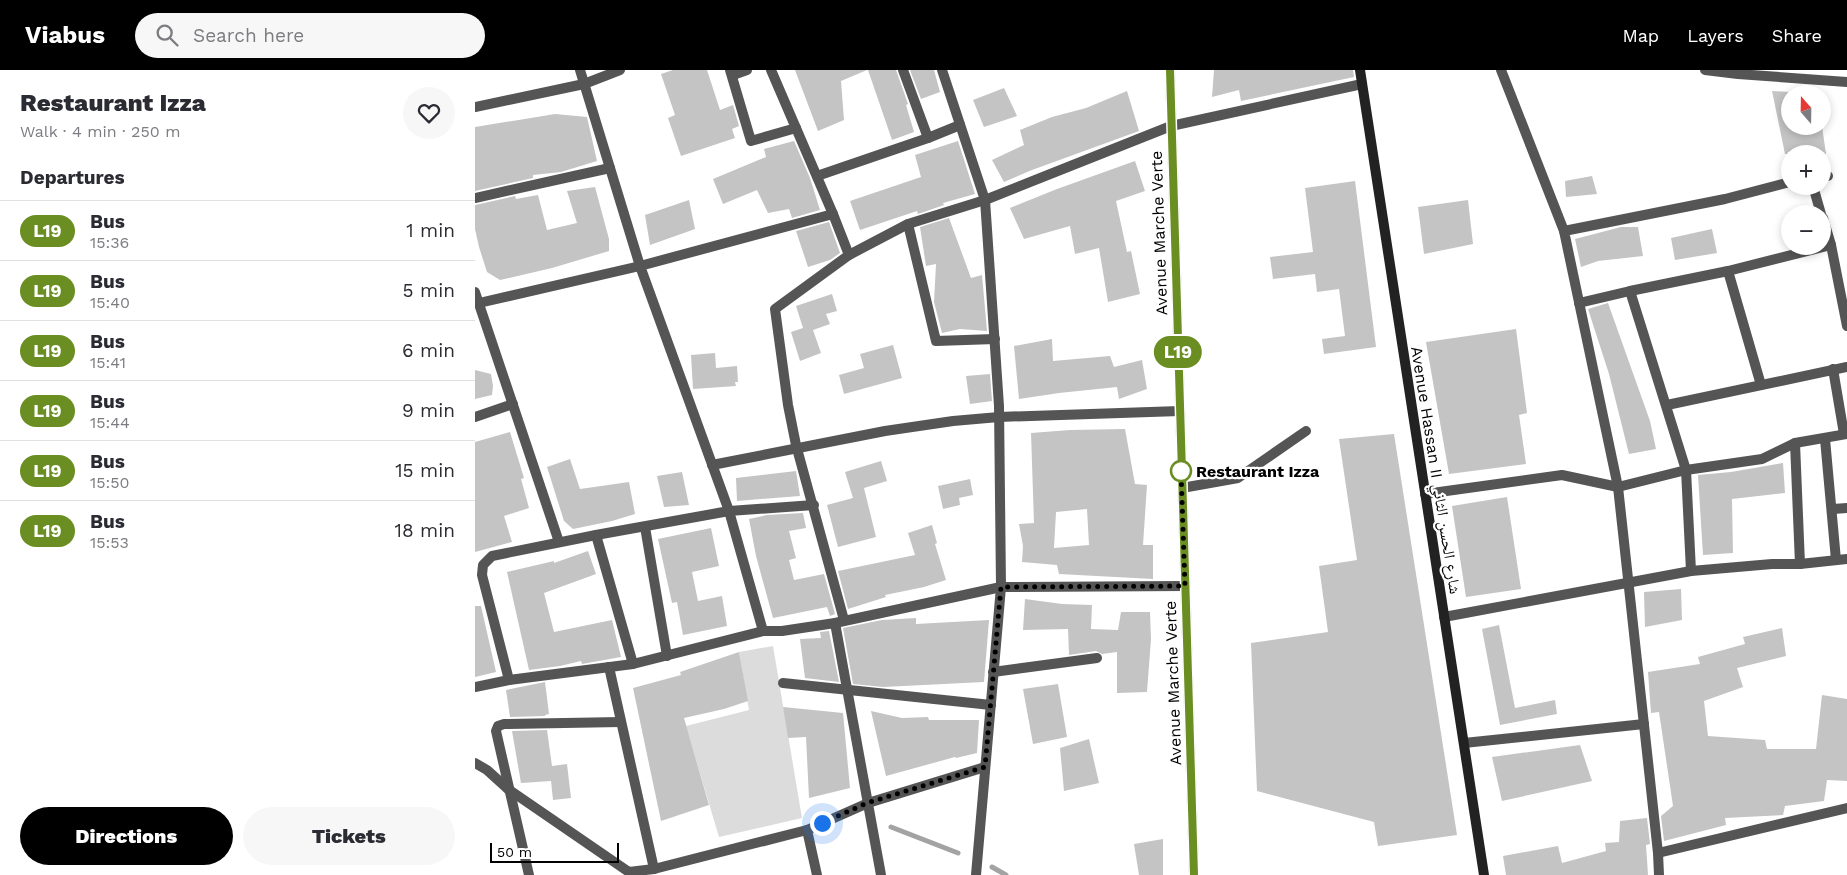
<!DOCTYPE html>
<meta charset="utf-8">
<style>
:root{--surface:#fff;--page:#f7f7f7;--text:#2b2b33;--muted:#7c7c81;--line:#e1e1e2;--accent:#000}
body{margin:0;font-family:"Work Sans","Noto Naskh Arabic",sans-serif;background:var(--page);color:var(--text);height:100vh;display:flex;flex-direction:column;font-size:19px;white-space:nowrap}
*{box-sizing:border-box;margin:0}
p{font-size:16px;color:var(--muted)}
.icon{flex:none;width:28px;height:28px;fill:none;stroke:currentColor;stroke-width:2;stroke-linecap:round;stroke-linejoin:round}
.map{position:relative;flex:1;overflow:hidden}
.side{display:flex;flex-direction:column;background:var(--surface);width:475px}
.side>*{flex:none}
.badge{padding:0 10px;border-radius:16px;font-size:18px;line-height:32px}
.needle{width:32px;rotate:340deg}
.buttons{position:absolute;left:1306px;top:15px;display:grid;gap:10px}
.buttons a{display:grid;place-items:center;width:50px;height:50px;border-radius:50%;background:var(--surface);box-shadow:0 2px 8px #0003;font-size:25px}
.scale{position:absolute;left:15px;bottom:12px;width:129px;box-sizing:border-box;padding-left:5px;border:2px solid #000;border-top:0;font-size:14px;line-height:18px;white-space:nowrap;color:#000;-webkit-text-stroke:4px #fff;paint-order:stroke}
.you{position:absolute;width:25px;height:25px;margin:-12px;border:4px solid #fff;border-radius:50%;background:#1a73e8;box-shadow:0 0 0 8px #1a73e833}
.map>.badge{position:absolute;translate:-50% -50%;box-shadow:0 0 0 2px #fff}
h2{padding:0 20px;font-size:19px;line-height:45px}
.round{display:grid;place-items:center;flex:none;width:52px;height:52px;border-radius:26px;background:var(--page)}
.headline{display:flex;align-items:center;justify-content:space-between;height:85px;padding:0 20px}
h1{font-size:24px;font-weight:800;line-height:38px}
.cta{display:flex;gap:10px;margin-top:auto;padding:10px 20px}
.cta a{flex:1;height:58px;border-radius:30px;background:var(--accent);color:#fff;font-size:20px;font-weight:800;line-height:58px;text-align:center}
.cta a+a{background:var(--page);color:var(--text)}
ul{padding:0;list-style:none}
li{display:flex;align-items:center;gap:15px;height:60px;padding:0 20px;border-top:1px solid var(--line)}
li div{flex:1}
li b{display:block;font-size:19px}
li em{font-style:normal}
li .badge{min-width:55px;font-weight:700;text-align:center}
header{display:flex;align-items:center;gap:30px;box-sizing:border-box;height:70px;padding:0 25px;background:var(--accent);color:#fff}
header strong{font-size:24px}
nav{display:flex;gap:28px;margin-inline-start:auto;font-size:18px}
.search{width:350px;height:45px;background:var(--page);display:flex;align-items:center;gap:12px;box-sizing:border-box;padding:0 18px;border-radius:28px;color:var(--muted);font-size:19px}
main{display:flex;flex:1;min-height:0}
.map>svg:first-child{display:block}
.green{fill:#dcdcdc}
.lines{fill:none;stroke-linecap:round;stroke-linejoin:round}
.stream{stroke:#a3a3a3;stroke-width:5}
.building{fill:#c4c4c4;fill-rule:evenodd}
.lane{stroke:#555;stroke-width:10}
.street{stroke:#555;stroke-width:10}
.secondary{stroke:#222;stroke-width:10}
.line-casing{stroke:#fff;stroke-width:11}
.line{stroke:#6b8e23;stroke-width:8}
.walk{stroke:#000;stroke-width:5;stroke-dasharray:0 9}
.stop-dot{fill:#fff;stroke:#6b8e23;stroke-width:2.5}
.labels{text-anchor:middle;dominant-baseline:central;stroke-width:4.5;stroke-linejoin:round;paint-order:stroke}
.street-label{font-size:16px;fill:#000;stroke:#fff}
.stop-label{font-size:16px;font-weight:bold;fill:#000;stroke:#fff;text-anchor:start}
</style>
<header>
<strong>Viabus</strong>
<div class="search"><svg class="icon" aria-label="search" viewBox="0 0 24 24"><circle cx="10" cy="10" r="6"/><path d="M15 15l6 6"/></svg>Search here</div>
<nav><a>Map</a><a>Layers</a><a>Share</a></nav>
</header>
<main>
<section class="side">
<div class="headline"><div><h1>Restaurant Izza</h1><p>Walk · 4 min · 250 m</p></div><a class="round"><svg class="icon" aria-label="heart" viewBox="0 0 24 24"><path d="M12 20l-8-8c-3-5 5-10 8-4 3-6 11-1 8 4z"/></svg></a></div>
<h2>Departures</h2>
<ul>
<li><span class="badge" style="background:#6b8e23;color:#fff">L19</span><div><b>Bus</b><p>15:36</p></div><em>1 min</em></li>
<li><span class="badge" style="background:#6b8e23;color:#fff">L19</span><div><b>Bus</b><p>15:40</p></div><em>5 min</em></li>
<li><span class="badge" style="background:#6b8e23;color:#fff">L19</span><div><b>Bus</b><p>15:41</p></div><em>6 min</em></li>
<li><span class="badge" style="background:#6b8e23;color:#fff">L19</span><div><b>Bus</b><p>15:44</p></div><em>9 min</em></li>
<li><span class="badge" style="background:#6b8e23;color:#fff">L19</span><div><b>Bus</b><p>15:50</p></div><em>15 min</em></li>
<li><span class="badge" style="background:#6b8e23;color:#fff">L19</span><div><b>Bus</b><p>15:53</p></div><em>18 min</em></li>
</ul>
<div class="cta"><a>Directions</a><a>Tickets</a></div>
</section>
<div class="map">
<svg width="1372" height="805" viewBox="0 0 1372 805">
<rect width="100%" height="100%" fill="#fff"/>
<!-- green -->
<path class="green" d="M298 576 327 748 244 767 211 656 274 640 264 582Z"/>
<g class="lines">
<!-- stream -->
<g class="stream">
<path d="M416 757 483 783"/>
<path d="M517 797 531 805"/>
</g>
</g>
<!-- building -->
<g class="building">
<path d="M198 0H232L245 40 258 35 264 56 257 59 260 68 206 86 193 48 200 45 186 4Z"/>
<path d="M320 0H392L366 11 369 50 343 61Z"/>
<path d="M393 0H421L433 34 431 35 439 62 417 70Z"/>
<path d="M435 0H459L465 22 446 29Z"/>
<path d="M739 0H878L879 7 766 31 764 20 737 27Z"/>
<path d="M529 18 542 46 509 57 498 30Z"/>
<path d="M652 21 664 61 557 100 529 112 517 90 549 75 545 60 577 47 611 38Z"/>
<path d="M1297 21 1315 22V56H1347L1351 84H1310Z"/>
<path d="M80 44 112 47 122 91 86 102 58 105V108L0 121V57Z"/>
<path d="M319 71 335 108 345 140 317 148 314 139 293 143 282 120 248 134 238 109 291 87 289 79Z"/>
<path d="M483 71 500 124 468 133 469 135 443 144 442 141 385 160 375 131 446 107 440 85Z"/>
<path d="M660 91 670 121 641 131 652 182 656 181 665 224 633 232 624 178 600 184 595 156 549 169 535 138 582 119Z"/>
<path d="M1117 106 1122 124 1091 127 1090 111Z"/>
<path d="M880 111 901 277 849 284 847 269 870 266 864 219 842 222 840 204 798 209 795 187 838 182 830 118Z"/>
<path d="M120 117 134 169V181L77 198 25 210 12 202 4 177 0 159V135L40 126 41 129 63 125 72 160 102 153 92 121Z"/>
<path d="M214 130 220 159 175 175 170 145Z"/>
<path d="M993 130 998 174 949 184 943 137Z"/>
<path d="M474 148 496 208 507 205 512 261 485 259 467 263 459 232 461 194 451 196 445 157Z"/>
<path d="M354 152 365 183 355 190 333 197 321 161Z"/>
<path d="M1146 157H1163L1168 186 1123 191 1106 197 1100 169Z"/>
<path d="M1237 159 1242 183 1200 190 1196 168Z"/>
<path d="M357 224 362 241 351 244 355 254 338 260 346 283 325 291 316 262 328 258 321 236Z"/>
<path d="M1133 233 1175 351 1181 379 1154 384 1134 304 1113 239Z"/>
<path d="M1041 259 1052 343 1044 345 1051 394 974 404 951 272Z"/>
<path d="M577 269 578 291 635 286 639 297 667 290 672 319 644 329 642 317 584 323 544 329 539 276Z"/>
<path d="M418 275 427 308 369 324 364 305 389 298 385 284Z"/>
<path d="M240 283 241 298 262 296 263 312H260L261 316 218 319 216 285Z"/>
<path d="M0 300 16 304 18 316 17 325 0 329Z"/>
<path d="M515 304 517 331 495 334 491 306Z"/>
<path d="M650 359 660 414 672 415 668 475H678V509L584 504 582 495 547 492 548 476 544 454 559 453 556 363 595 360ZM612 439 614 475 579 478 581 442Z"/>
<path d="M35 362 49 408 46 409 54 438 29 446 37 472 0 482V372Z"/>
<path d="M919 364 982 765 903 776 899 752 782 721 776 573 853 562 844 496 882 490 864 369Z"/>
<path d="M95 389 105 419 154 412 160 444 137 451 98 459 89 451 72 397Z"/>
<path d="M406 391 412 411 389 418 401 467 363 477 352 435 378 428 370 402Z"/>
<path d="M1308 393 1310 423 1257 429 1258 483 1228 485 1223 405 1256 402Z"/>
<path d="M321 401 325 426 262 431 261 408Z"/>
<path d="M207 402 214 435 189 437 182 406Z"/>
<path d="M495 409 498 425 484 428 485 435 468 439 463 416Z"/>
<path d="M1032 427 1046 519 991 527 977 436Z"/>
<path d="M328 443 331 458 314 461 321 488 314 490 319 510 349 504 360 544 355 546 352 537 298 548 281 486 274 449 292 445Z"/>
<path d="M457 455 462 473 460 474 471 510 449 517 410 525 411 527 373 539 363 501 440 485 433 463Z"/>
<path d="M236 458 244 496 217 502 223 531 247 526 252 556 208 565 202 532 197 533 183 469Z"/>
<path d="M113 481 121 504 69 523 79 562 137 550 146 587 107 594 106 591 85 596 54 600 32 502 79 491V493Z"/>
<path d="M1206 519 1207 550 1170 557 1169 522Z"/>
<path d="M550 529 587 534 617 535 616 559 643 560 646 542H675L676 569 672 622 642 623V582L627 584 621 581 594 585 593 559 548 560Z"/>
<path d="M0 536H6L21 602 0 607Z"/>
<path d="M441 548V554L514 550 509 612 408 617 378 614 368 558 407 550Z"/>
<path d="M1024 555 1040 638 1080 630 1082 644 1025 655 1007 559Z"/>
<path d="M1307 558 1311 586 1262 598 1268 617 1229 631 1233 666 1290 670 1292 679H1341L1347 625 1372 629V711L1352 710 1349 731 1310 736 1308 745 1250 748 1251 755 1189 771 1186 746 1198 736 1184 642 1176 643 1173 602 1225 594 1223 587 1270 574 1268 567Z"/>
<path d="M354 561 364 612 330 608 325 569 346 568 345 562Z"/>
<path d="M264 582 273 631 249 639 209 648 234 735 186 751 158 618 206 605 205 602Z"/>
<path d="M70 612 74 644 70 645V646L35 647 31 620Z"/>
<path d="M583 614 592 667 558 674 548 619Z"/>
<path d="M308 637 368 643 375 718 334 728 331 667 313 668Z"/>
<path d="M396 641 427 648 453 647 454 650H504L502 683 481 688 480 687 411 706Z"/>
<path d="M72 660 77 696 92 694 96 728 78 730 76 711 46 713 37 661Z"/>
<path d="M614 669 624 713 589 721 585 678Z"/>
<path d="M1105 675 1117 711 1027 731 1017 687Z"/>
<path d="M1172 748 1175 774 1171 775 1173 805H1031L1028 786 1083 776 1087 793 1131 781 1130 773 1144 772 1145 751Z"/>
<path d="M688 769V805H664L659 774Z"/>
</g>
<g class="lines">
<!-- lane -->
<g class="lane">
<path d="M255 0 276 71 321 58"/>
<path d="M296 0 358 144 374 185"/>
<path d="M428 0 453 68"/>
<path d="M1026 0 1089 161"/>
<path d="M258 5 272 0"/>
<path d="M109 14 145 0"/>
<path d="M342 106 453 68 485 55"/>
<path d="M0 128 135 98"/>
<path d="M433 154 461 271 520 269"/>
<path d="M4 233 165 196 358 144"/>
<path d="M1358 299 1369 364"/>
<path d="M1350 369 1361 490"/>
<path d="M237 395 410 361 478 351 524 347 705 341"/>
<path d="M707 418 763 408 831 361"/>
<path d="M254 441 339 435"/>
<path d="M170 457 192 586"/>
<path d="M121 465 158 594"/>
<path d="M369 550 321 375 313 335 300 239 374 185 433 154 510 130 696 56 887 14"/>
<path d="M33 719 154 802 179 799 332 760 393 733 510 697"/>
</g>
<!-- street -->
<g class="street">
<path d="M467 0 510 130 524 336 526 517 501 805"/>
<path d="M695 0 719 805"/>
<path d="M1230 0 1263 4 1372 12"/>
<path d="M0 37 109 14"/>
<path d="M1348 106H1353"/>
<path d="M1338 116 1346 144"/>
<path d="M1348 148 1356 175 1372 256"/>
<path d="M1253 201 1286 315"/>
<path d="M1155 221 1211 400 1216 501"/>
<path d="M0 222 84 472"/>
<path d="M1104 233 1155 221 1253 201 1356 175"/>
<path d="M1192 335 1372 297"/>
<path d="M0 347 38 334"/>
<path d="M1320 373 1325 494"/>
<path d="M950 424 1087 405 1143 417 1211 400 1287 389 1320 373 1372 364"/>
<path d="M1358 439 1372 438"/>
<path d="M254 441 288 561"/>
<path d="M969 547 1216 501 1297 494H1325L1372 489"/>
<path d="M360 553 406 805"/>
<path d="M134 597 179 799"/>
<path d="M518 602 622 588"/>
<path d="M34 610 7 505 8 495 17 486 121 465 254 441 165 196 105 0"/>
<path d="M308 613 516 635"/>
<path d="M0 617 34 610 158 594 288 561H307L360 553 526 517 710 516"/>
<path d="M989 673 1169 654"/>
<path d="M0 693 12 700 33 719"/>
<path d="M332 760 342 805"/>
<path d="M1183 783 1372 738"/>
<path d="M54 805 21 661 23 656 29 654 146 652"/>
<path d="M1184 805 1183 783 1143 417 1089 161 1250 129 1315 112"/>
</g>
<!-- secondary -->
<path class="secondary" d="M885 0 1009 805"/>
</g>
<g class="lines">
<!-- line casing -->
<g class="line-casing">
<path id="line" d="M695 0 719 805"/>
</g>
<!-- line -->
<use href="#line" class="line"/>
<!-- walk -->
<path class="walk" d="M347 753 392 733 510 697 526 517 710 516 706 401"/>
</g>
<!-- markers -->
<circle class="stop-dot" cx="706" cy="401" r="10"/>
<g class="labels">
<!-- street labels -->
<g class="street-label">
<text transform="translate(684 163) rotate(-92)">Avenue Marche Verte</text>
<text transform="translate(961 400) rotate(81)">Avenue Hassan II شارع الحسن الثاني</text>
<text transform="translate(698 613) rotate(-92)">Avenue Marche Verte</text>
</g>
<!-- stop labels -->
<g class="stop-label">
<text x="721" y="401">Restaurant Izza</text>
</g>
</g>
</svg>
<div class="buttons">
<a><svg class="needle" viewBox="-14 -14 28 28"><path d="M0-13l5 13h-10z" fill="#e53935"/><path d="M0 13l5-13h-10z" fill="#7c7c81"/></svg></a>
<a>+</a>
<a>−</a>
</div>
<div class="scale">50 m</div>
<div class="you" style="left:347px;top:753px"></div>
<b class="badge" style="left:703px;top:282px;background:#6b8e23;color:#fff">L19</b>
</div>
</main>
